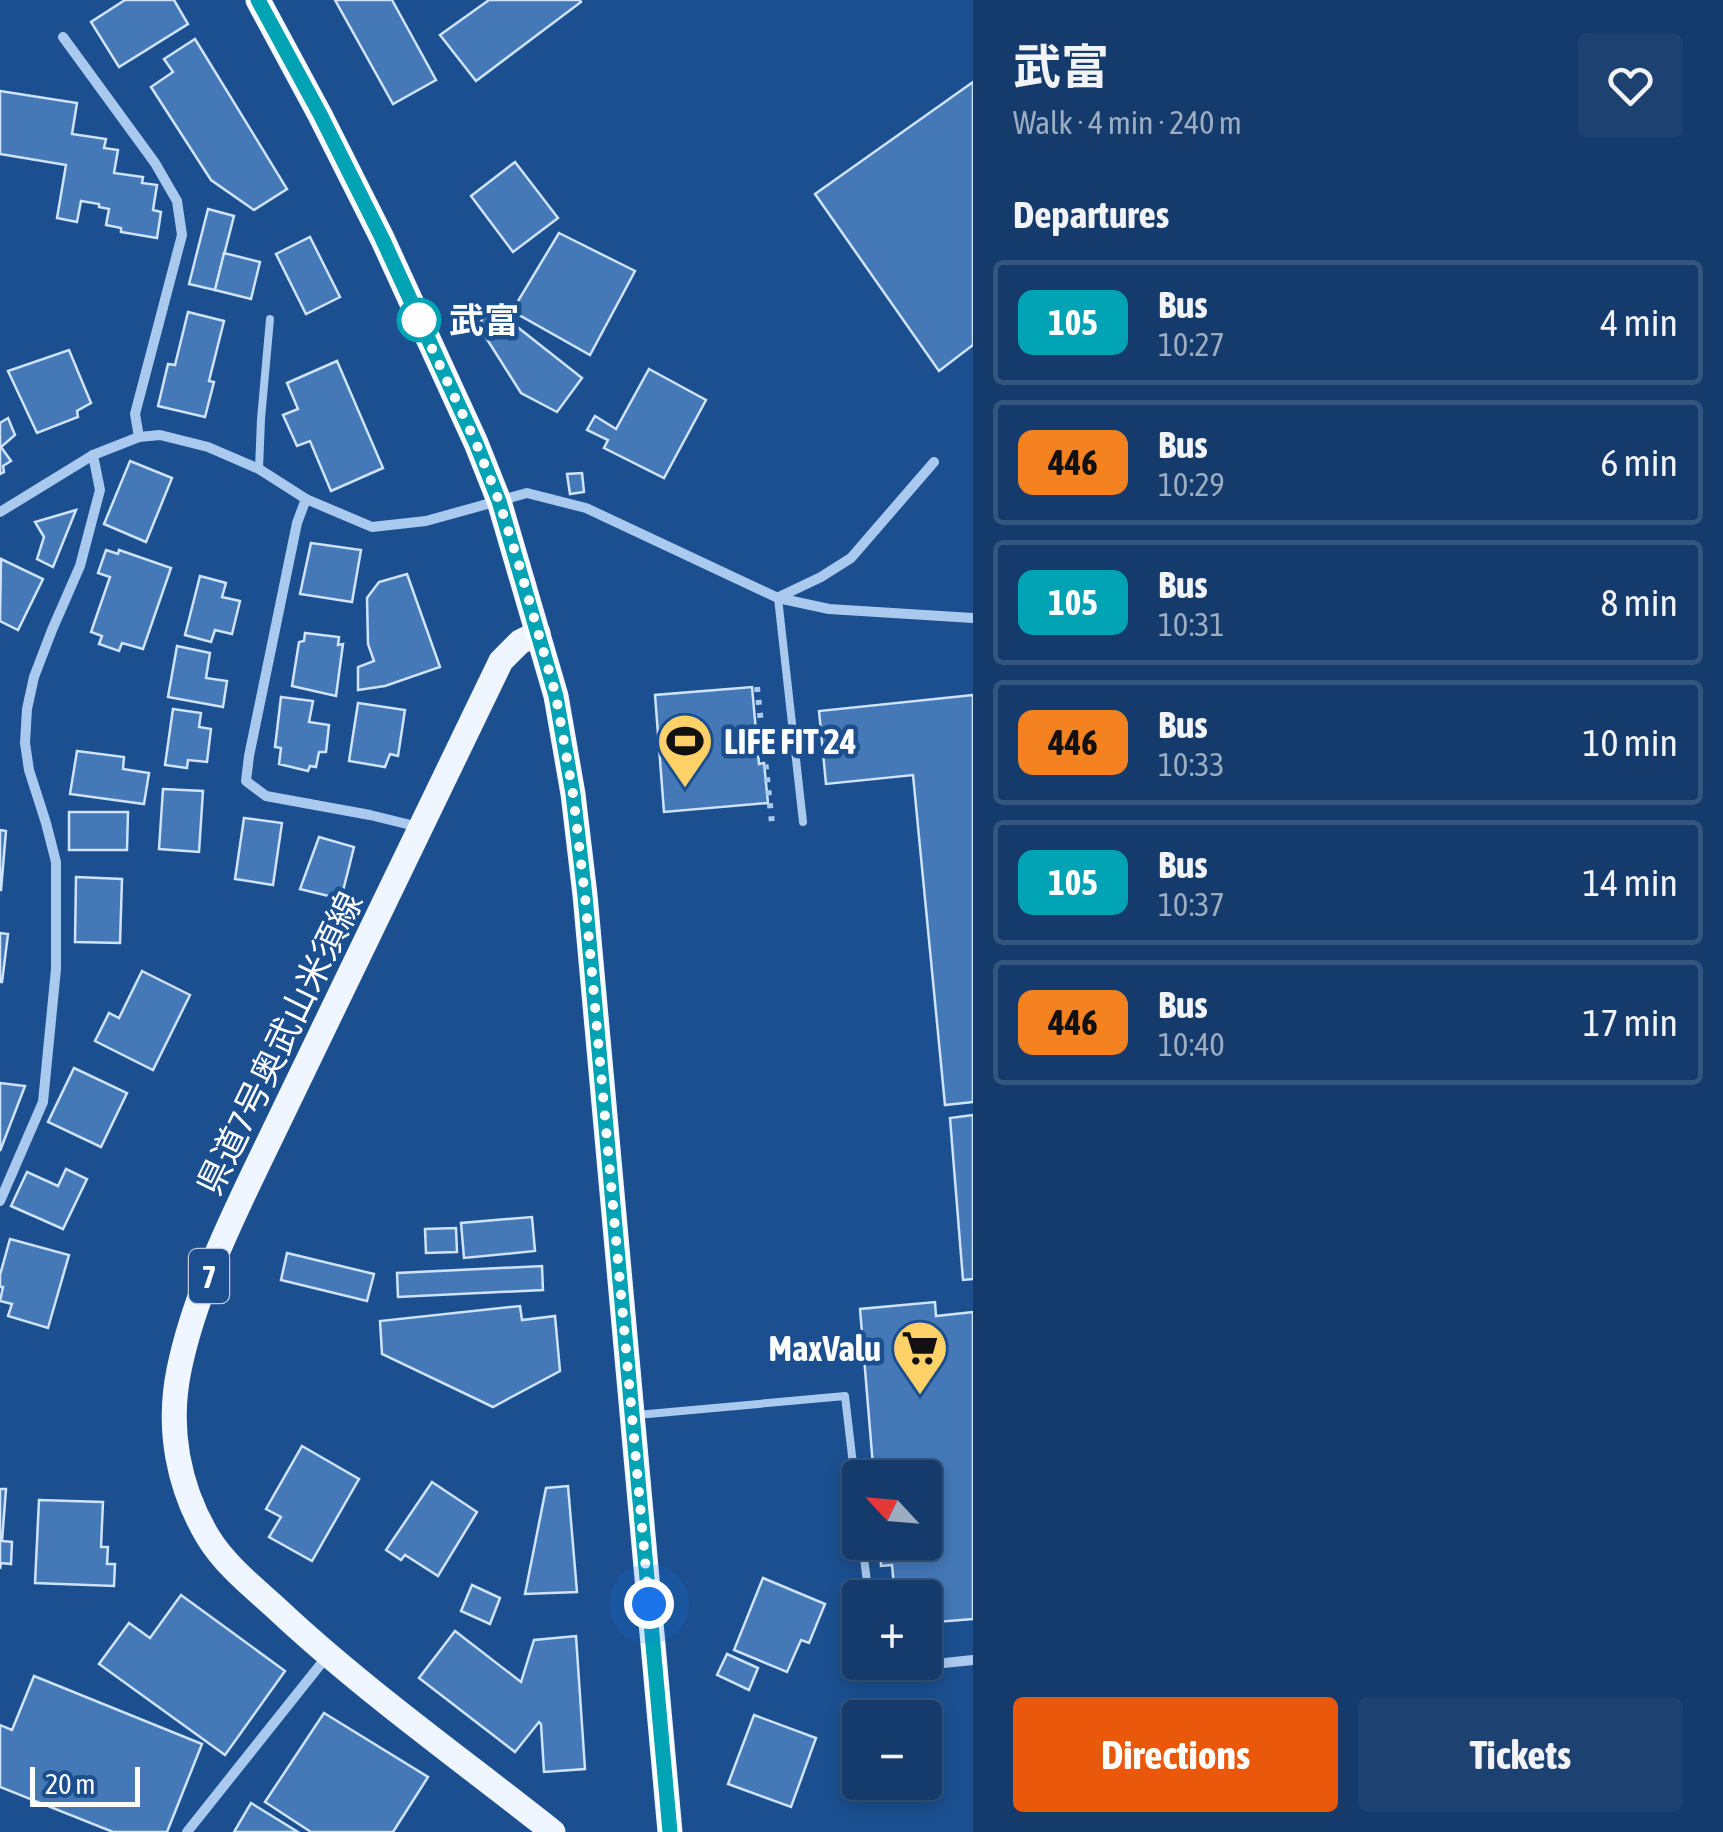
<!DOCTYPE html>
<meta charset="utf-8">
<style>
:root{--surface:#143b6b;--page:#1d4271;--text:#f1f3f6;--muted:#9dadc1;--line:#33557e;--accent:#ea580c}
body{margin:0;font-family:"Asap Condensed","Noto Sans JP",sans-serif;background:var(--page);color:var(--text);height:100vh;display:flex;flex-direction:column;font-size:38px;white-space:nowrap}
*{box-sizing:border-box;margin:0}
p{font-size:32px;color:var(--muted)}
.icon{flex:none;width:55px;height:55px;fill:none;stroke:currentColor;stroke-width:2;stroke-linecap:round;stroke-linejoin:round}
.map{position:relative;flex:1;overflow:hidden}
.drawer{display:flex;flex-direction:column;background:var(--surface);width:750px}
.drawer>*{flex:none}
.badge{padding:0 20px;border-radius:15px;font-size:35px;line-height:65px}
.needle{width:65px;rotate:296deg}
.buttons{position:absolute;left:842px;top:1460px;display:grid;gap:20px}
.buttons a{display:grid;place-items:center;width:100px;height:100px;border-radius:10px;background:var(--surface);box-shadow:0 5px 15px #0003,0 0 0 2px var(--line);font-size:50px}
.scale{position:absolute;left:30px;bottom:25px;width:110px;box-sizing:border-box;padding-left:10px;border:5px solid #fff;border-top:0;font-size:28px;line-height:35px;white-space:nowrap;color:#fff;-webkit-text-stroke:8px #1b4f8f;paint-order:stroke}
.you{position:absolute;width:50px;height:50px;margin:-25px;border:8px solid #fff;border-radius:50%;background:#1a73e8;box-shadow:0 0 0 15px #1a73e833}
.map>.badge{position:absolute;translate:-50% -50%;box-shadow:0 0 0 5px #fff}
h2{padding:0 40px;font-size:38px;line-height:90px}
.round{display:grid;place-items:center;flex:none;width:105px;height:105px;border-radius:10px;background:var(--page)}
.summary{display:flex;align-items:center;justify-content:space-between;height:170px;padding:0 40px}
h1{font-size:48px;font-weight:700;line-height:75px}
.action{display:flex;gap:20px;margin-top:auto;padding:20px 40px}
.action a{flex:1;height:115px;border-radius:10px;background:var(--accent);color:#fff;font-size:40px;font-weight:700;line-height:115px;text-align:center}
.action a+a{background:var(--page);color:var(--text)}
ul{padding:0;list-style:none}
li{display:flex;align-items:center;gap:30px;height:125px;margin:0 20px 15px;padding:0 20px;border:5px solid var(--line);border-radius:10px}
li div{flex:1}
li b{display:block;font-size:38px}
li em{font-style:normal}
li .badge{min-width:110px;font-weight:700;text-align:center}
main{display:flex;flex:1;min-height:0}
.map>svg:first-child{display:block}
.building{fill:#4478b7;stroke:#cfe3fa;stroke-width:2.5}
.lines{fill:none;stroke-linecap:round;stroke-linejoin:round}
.path{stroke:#a9c9ee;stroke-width:6;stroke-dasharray:5 8;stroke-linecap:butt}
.lane{stroke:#a9c9ee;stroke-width:8}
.street{stroke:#a9c9ee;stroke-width:10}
.primary{stroke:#f0f6ff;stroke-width:25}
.line-casing{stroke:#fff;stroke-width:22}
.line{stroke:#00a3b4;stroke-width:15}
.walk{stroke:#fff;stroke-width:10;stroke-dasharray:0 18}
.stop-dot{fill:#fff;stroke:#00a3b4;stroke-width:5}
.labels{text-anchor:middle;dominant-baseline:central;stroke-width:9;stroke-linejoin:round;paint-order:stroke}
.shield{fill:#1b4f8f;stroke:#bbcadd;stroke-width:2.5}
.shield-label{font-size:32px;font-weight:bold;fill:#fff}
.stop-label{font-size:35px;font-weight:bold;fill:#fff;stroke:#1b4f8f;text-anchor:start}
.poi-label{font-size:35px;font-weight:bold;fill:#fff;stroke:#1b4f8f;text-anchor:start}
.street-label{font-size:35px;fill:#fff;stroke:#1b4f8f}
</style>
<main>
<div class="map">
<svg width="973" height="1832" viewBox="0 0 973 1832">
<rect width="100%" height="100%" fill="#1b4f8f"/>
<!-- building -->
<g class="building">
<path d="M125 0H174L188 24 119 67 91 22Z"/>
<path d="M335 0H392L436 80 393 104Z"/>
<path d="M489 0H580L581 2 476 81 440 35Z"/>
<path d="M195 39 287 189 254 210 211 180 151 87 173 72 164 59Z"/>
<path d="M973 82V345L939 371 815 194Z"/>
<path d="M0 91 77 103 72 134 106 139 104 148 118 150 114 173 143 177 142 183 157 185 153 210 161 212 157 238 121 232V228L106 225 109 209 99 207V204L81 201 77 222 57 218 66 165 0 154Z"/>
<path d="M515 162 558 218 513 252 471 196Z"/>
<path d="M208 209 234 216 215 290 189 284Z"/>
<path d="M559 233 635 271 590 355 512 311Z"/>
<path d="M310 237 340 297 306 314 276 254Z"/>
<path d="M224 253 260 262 251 299 215 290Z"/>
<path d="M492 307 582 378 557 412 521 393 478 325Z"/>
<path d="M188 312 224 321 209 381 214 382 205 417 158 406 168 364 175 365Z"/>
<path d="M69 350 91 403 77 411 78 417 37 433 8 371Z"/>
<path d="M337 361 383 468 331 491 310 441 297 446 283 415 298 409 287 383Z"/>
<path d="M649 369 706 400 664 478 604 448 608 440 587 430 595 416 616 429Z"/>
<path d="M8 418 15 435 1 447 11 461 3 466 4 472 0 474V423Z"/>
<path d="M130 461 172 478 146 542 104 524Z"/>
<path d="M582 473 584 492 570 494 567 474Z"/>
<path d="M76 510 53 567 37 559 44 537 35 522Z"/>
<path d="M311 543 361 550 352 602 300 594Z"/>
<path d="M106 550 118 554 119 550 171 568 143 649 122 643 119 651 99 644 102 636 91 632 110 577 98 573Z"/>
<path d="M1 559 43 579 18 630 0 621Z"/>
<path d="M407 574 440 667 385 686 358 690V667L374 661 368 644 367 598 379 582Z"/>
<path d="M200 576 226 583 222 597 240 601 232 634 215 630 211 642 185 635Z"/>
<path d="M305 633 339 637 338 645 343 644 336 696 292 686 299 642 304 641Z"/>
<path d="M177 646 210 653 206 678 227 681 223 707 168 697Z"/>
<path d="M752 687 759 764 764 763 768 803 664 812 655 695Z"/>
<path d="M973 695V1102L945 1105 913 775 826 784 819 711Z"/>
<path d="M281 697 313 701 309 722 329 725 326 752H319L316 767 310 766 308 771 279 764 281 748 275 747Z"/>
<path d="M358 703 405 710 398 756 390 754 385 767 349 761Z"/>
<path d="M173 709 201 713 199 727 211 729 207 762 188 760 187 768 165 765Z"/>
<path d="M77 751 124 757 123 769 149 773 144 804 70 794Z"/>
<path d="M163 789 203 791 199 852 159 849Z"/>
<path d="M69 812H128L127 850H69Z"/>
<path d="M244 818 282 823 273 885 235 879Z"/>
<path d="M0 830 6 831 1 890H0Z"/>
<path d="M319 837 354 847 341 899 300 889Z"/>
<path d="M76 877 122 879 120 943 75 942Z"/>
<path d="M0 933 8 934 2 982H0Z"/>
<path d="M142 971 190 995 153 1070 95 1041 109 1013 119 1018Z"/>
<path d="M74 1068 127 1093 101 1147 48 1122Z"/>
<path d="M0 1083 25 1086 0 1151Z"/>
<path d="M973 1115V1279L963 1280 950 1118Z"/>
<path d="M66 1169 87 1179 63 1229 11 1206 27 1172 58 1186Z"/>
<path d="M532 1217 535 1251 464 1258 461 1223Z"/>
<path d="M456 1228 457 1252 426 1253 425 1229Z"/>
<path d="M10 1239 69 1255 48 1328 8 1316 12 1304 0 1301 3 1287H0V1275Z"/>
<path d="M287 1253 374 1274 367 1301 281 1280Z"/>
<path d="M542 1266 543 1290 398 1297 397 1273Z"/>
<path d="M935 1302 936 1316 973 1312V1619L925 1623V1598H895L892 1565 881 1566 880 1542H925V1478H874L860 1309Z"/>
<path d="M520 1306 522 1320 555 1316 560 1371 493 1407 382 1354 380 1321Z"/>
<path d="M302 1446 359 1479 312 1561 269 1537 281 1517 266 1509Z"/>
<path d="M432 1482 477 1512 438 1576 405 1555 401 1560 386 1550Z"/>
<path d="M568 1486 577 1592 525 1594 546 1488Z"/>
<path d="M0 1489H6L2 1541 12 1542 11 1564 1 1563 0 1569Z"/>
<path d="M39 1500 103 1502 101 1547H108L107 1564H115L114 1586 35 1583Z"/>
<path d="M763 1578 825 1604 809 1643 801 1640 787 1672 734 1650Z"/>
<path d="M472 1585 500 1598 490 1624 461 1611Z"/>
<path d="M181 1595 285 1671 225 1755 99 1664 129 1623 150 1638Z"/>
<path d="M455 1631 521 1682 534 1640 576 1636 585 1769 544 1772 541 1724 539 1722 515 1752 419 1678Z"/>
<path d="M727 1654 758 1668 749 1690 717 1675Z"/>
<path d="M34 1676 202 1744 167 1832H113L0 1787V1725L12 1730Z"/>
<path d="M324 1713 428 1777 393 1832H311L265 1802Z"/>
<path d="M754 1715 816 1738 791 1807 728 1784Z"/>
<path d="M251 1803 298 1832H234Z"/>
</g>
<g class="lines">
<!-- path -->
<path class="path" d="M757 687 772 823"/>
<!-- lane -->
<g class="lane">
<path d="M259 469 261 419 270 319"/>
<path d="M778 598 803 822"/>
<path d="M637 1415 845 1396 860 1524"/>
<path d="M862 1542 869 1598"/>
</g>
<!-- street -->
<g class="street">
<path d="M63 37 155 163 177 201 182 235 135 414 139 437"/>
<path d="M306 499 297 523 249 756 246 781 266 796 370 815 419 827"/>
<path d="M0 512 93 455 139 437 160 435 208 447 259 469 306 499 372 527 426 521 527 493 586 508 778 598 829 609 973 618"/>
<path d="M779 597 821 577 851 558 934 462"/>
<path d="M0 1201 43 1102 56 969V862L46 823 29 770 25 743 27 709 34 677 52 630 80 566 100 490 93 455"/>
<path d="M877 1670 973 1660"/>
<path d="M187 1832 328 1655"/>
</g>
<!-- primary -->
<g class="primary">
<path d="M258 0 320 115 382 238 476 443 499 501 556 696 573 794 585 895 670 1832"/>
<path d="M538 633 520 642 501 661C431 809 358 956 287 1104 248 1186 197 1281 179 1370 167 1428 178 1487 208 1537 225 1565 253 1587 276 1608 361 1688 461 1759 553 1832"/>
</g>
</g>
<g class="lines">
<!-- line casing -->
<g class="line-casing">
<path id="line" d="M258 0 320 114 382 238 476 443 499 501 556 696 573 794 585 896 670 1832"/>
</g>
<!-- line -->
<use href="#line" class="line"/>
<!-- walk -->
<path class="walk" d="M419 320 414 310 476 443 499 501 520 568 556 696 573 794 585 896 649 1604"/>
</g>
<!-- icons -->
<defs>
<g id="stadium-pin" transform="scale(2.875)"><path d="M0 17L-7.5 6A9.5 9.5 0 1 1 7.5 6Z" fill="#ffd166" stroke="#1b4f8f"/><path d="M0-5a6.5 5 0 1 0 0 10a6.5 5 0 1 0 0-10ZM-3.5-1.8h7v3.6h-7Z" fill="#111"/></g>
<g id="supermarket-pin" transform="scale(2.875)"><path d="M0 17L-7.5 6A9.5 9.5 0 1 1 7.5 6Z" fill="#ffd166" stroke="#1b4f8f"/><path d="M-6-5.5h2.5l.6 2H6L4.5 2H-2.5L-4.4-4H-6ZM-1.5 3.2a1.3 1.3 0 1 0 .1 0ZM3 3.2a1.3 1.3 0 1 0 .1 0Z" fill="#111"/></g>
</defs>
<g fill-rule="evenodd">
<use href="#stadium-pin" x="685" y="741"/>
<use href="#supermarket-pin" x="920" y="1348"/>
</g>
<!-- markers -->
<circle class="stop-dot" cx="419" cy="320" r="20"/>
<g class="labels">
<!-- shield labels -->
<rect class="shield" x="189" y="1249" width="40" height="54" rx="8"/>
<g class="shield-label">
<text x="209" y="1276">7</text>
</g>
<!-- stop labels -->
<g class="stop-label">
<text x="449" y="320">武富</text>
</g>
<!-- poi labels -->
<g class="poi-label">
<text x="724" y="741">LIFE FIT 24</text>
<text x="881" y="1348" text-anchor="end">MaxValu</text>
</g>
<!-- street labels -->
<g class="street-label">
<text transform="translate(279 1043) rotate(-64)">県道7号奥武山米須線</text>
</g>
</g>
</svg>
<div class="buttons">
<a><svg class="needle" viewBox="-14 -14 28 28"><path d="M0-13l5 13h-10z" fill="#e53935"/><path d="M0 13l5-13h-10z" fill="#9dadc1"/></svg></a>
<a>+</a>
<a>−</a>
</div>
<div class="scale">20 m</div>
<div class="you" style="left:649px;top:1604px"></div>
</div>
<section class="drawer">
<div class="summary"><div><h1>武富</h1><p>Walk · 4 min · 240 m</p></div><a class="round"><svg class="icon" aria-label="heart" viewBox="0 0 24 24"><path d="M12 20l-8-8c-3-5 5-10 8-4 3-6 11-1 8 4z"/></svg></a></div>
<h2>Departures</h2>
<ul>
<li><span class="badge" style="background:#00a3b4;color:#fff">105</span><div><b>Bus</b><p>10:27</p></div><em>4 min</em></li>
<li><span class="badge" style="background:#f58220;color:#111">446</span><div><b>Bus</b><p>10:29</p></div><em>6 min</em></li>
<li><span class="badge" style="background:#00a3b4;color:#fff">105</span><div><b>Bus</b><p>10:31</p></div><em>8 min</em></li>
<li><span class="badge" style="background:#f58220;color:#111">446</span><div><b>Bus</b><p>10:33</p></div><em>10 min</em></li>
<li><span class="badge" style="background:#00a3b4;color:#fff">105</span><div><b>Bus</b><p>10:37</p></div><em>14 min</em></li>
<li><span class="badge" style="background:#f58220;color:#111">446</span><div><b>Bus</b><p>10:40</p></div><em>17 min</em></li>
</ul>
<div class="action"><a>Directions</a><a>Tickets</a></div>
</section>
</main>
